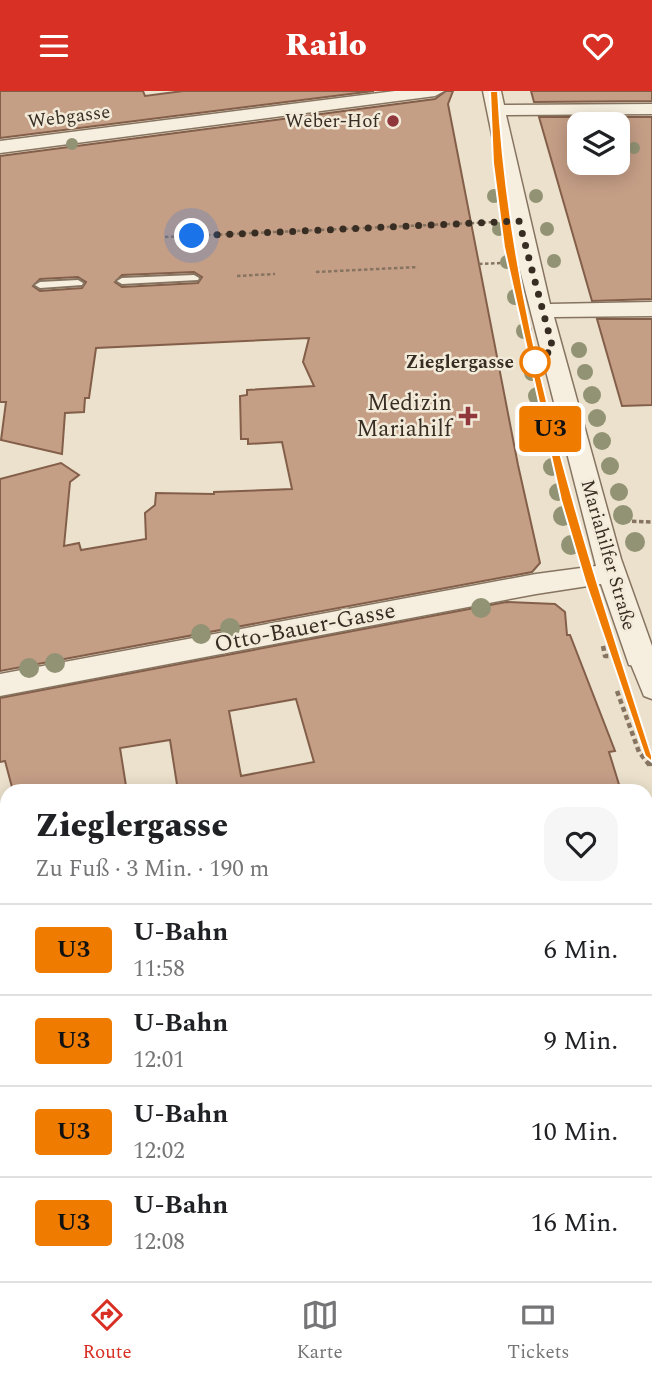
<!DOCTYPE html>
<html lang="de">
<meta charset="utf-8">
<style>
:root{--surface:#fff;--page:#f6f6f6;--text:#202124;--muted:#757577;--line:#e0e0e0;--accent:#d93025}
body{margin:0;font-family:Spectral,serif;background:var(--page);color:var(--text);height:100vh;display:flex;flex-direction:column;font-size:26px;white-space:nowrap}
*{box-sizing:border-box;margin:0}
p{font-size:23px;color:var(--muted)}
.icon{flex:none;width:38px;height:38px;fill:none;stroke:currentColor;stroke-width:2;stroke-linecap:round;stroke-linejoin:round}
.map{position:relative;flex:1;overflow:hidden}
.panel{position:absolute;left:0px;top:693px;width:653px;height:497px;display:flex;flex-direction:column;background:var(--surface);border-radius:21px 21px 0 0;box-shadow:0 4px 18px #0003}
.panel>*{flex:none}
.badge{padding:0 14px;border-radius:5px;font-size:24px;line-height:46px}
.controls{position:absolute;left:567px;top:21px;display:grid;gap:14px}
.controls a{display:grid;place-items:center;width:63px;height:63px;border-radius:14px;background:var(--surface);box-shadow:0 4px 18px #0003;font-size:35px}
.you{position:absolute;width:35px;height:35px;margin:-18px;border:5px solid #fff;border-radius:50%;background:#1a73e8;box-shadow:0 0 0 10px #1a73e833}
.map>.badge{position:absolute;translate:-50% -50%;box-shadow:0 0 0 4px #fff}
.round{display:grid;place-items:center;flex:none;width:74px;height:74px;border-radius:21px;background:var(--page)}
.head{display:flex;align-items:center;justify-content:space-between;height:119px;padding:0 35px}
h1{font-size:33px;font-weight:800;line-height:52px}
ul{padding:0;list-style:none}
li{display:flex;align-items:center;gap:21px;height:91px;padding:0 35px;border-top:2px solid var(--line)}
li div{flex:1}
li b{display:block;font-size:26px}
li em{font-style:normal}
li .badge{min-width:77px;font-weight:700;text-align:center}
header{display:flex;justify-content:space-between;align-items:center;height:91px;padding:0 35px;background:var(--accent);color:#fff;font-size:32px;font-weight:800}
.tab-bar{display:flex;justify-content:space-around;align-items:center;height:98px;border-top:2px solid var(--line);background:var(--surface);font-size:19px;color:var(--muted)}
.tab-bar a{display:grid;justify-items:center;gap:4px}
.tab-bar .on{color:var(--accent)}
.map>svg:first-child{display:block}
.building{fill:#c59e86;stroke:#835f4a;stroke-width:2;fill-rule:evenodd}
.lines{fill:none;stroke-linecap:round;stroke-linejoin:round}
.service-casing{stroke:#867461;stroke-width:4}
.pedestrian-casing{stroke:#867461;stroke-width:3}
.minor-casing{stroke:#867461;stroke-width:3}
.path-far3{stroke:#867461;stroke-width:2.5;stroke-dasharray:3.5 2.5;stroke-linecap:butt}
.path-far2{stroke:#867461;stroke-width:3.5;stroke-dasharray:4.5 2.5;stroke-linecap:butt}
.path-far1{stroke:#867461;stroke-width:4.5;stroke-dasharray:5 3.5;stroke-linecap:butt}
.path{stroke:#867461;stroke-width:5;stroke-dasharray:7 4.5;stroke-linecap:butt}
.service{fill:#f6eede;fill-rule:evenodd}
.pedestrian{fill:#f6eede;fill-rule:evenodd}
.minor{fill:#f6eede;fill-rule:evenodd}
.tree{fill:#929374}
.line{fill:#ef7c00;stroke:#fff;stroke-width:2}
.walk{stroke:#382d23;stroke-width:7;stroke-dasharray:0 12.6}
.poi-dot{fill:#8f373b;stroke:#f3ebda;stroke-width:2.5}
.stop-dot{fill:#fff;stroke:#ef7c00;stroke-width:3.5}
.labels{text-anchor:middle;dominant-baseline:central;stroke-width:5;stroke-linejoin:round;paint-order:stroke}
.far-street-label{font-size:19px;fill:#382d23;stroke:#f3ebda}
.far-poi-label{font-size:19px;fill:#382d23;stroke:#f3ebda;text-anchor:end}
.far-stop-label{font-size:19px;font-weight:bold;fill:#382d23;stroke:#f3ebda;text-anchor:end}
.poi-label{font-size:23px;fill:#382d23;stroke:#f3ebda;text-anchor:end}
.street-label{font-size:23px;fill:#382d23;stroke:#f3ebda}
</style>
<header><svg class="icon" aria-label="menu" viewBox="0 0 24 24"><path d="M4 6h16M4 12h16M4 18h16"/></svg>Railo<svg class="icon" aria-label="heart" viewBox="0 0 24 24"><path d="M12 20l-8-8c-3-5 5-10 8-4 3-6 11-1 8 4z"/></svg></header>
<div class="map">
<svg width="652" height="1190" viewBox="0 0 652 1190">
<rect width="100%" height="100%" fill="#ebe1cc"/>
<!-- building -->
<g class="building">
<path d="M0 0H143L145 5 183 0H374L0 47Z"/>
<path d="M446 0H453L448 13 518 374 540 472 532 481 0 580V388L61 372 79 384 70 391 64 455 79 452 81 459 146 448 145 422 155 414 156 402 214 403V401L292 398 282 351 248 353V348H241L240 305 247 304V299L314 295 303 271 309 247 96 257 89 307H85L84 321 65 322 62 363 1 349 6 311H0V65L435 8ZM194 181 202 186 198 192 122 196 115 191 122 184ZM78 186 86 191 82 197 40 200 33 195 40 188Z"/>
<path d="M531 0H652V10L534 11Z"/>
<path d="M539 26H652V208L592 210ZM579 33H618V72H579Z"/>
<path d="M597 228H652V314L622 315Z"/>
<path d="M506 511 555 513 565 521 567 544H570L615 660 609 661 621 700H552L551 697 503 700H178L170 649 120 657 126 695 103 700H13L5 670 0 671V607ZM296 608 314 671 241 685 229 620Z"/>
</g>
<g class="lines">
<!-- service casing -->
<g class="service-casing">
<g id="service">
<path d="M194 184 199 187 198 189 122 193 117 190 122 187Z"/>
<path d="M78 189 83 192 82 194 40 197 35 194 40 191Z"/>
</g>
</g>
<!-- pedestrian casing -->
<g class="pedestrian-casing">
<path id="pedestrian" d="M639 558 647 560 652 571V608L644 605 628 566 631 560Z"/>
</g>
<!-- minor casing -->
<g class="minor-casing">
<g id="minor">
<path d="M395 0H444L435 5 0 62V50Z"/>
<path d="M483 0H501L504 14 652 13V23L506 24 550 213 652 211V225L554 226 621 468 652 555V577L629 574 601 493 536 503 0 605V583L536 483 596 475 518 171Z"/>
<path d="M652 865V897L646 900V867Z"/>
<path d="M7 1034V1074L0 1077V1037Z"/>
</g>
</g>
<!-- path-far3 -->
<g class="path-far3">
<path d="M165 146 496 131"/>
<path d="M479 173 503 172"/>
<path d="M316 181 418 176"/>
<path d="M237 185 275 183"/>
</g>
<!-- path-far2 -->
<path class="path-far2" d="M625 430 652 431"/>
<!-- path-far1 -->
<g class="path-far1">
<path d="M603 555 605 565H612"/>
<path d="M617 600 639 661 651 676 649 660 634 616"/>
<path d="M646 724 652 723"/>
</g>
<!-- path -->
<path class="path" d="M646 1113 652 1112"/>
<!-- service -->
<use href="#service" class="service"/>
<!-- pedestrian -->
<use href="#pedestrian" class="pedestrian"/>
<!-- minor -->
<use href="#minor" class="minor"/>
</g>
<!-- trees -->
<g class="tree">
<circle cx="72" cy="53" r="6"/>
<circle cx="634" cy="57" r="6"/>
<circle cx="494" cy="105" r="7"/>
<circle cx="536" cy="105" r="7"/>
<circle cx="499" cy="138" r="7"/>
<circle cx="547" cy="138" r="7"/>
<circle cx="554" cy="170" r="7"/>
<circle cx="507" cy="171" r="7"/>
<circle cx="515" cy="206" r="8"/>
<circle cx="524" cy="240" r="8"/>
<circle cx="579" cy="259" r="8"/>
<circle cx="585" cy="281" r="8"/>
<circle cx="532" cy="282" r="8"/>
<circle cx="592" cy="304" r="9"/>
<circle cx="537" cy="305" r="9"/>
<circle cx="597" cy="327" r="9"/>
<circle cx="543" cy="328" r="9"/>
<circle cx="602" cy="350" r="9"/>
<circle cx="547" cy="352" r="9"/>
<circle cx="610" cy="375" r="9"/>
<circle cx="552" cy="376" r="9"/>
<circle cx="558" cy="401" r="9"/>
<circle cx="619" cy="401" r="9"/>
<circle cx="623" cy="424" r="10"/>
<circle cx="563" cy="425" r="10"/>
<circle cx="635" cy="451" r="10"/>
<circle cx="571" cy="454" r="10"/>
<circle cx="481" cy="517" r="10"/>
<circle cx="230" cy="537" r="10"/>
<circle cx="201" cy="543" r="10"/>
<circle cx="55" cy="572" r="10"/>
<circle cx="29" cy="577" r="10"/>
</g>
<!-- line -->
<path class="line" d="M490 0H498C510 230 583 449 652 665V671L645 665 585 490 561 409 504 156 493 72Z"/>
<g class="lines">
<!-- walk -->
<path class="walk" d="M192 145 519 130 553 258 535 271"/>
</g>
<!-- markers -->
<g class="poi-dot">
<circle cx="393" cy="30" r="7"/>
<path d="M464.5 314.5h7v7h7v7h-7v7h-7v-7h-7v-7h7z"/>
</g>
<circle class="stop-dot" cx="535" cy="271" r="14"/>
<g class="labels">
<!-- far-street labels -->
<g class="far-street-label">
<text transform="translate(69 26) rotate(-7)">Webgasse</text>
<text transform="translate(608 464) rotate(74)">Mariahilfer Straße</text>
</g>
<!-- far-poi labels -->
<g class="far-poi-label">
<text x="379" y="30">Weber-Hof</text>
</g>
<!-- far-stop labels -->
<g class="far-stop-label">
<text x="514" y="271">Zieglergasse</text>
</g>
<!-- poi labels -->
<g class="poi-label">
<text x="452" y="312">Medizin<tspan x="452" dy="26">Mariahilf</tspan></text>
</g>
<!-- street labels -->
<g class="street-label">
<text transform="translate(305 537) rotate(-11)">Otto-Bauer-Gasse</text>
</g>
</g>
</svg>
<div class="controls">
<a><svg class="icon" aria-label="layers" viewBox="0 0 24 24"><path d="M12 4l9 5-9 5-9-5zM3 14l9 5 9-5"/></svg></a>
</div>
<div class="you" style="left:192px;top:145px"></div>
<b class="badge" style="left:550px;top:338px;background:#ef7c00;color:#111">U3</b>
<section class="panel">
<div class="head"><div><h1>Zieglergasse</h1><p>Zu Fuß · 3 Min. · 190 m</p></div><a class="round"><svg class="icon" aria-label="heart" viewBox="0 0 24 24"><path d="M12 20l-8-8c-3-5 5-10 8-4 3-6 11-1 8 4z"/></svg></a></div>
<ul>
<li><span class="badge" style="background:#ef7c00;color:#111">U3</span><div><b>U-Bahn</b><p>11:58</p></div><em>6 Min.</em></li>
<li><span class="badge" style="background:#ef7c00;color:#111">U3</span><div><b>U-Bahn</b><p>12:01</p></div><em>9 Min.</em></li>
<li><span class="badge" style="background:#ef7c00;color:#111">U3</span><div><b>U-Bahn</b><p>12:02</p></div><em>10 Min.</em></li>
<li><span class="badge" style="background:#ef7c00;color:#111">U3</span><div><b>U-Bahn</b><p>12:08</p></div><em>16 Min.</em></li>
</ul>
</section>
</div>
<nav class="tab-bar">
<a class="on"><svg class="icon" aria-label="directions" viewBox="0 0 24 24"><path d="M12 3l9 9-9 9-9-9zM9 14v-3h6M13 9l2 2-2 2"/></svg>Route</a>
<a><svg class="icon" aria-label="map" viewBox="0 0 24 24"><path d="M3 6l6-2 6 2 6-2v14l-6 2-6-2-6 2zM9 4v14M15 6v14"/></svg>Karte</a>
<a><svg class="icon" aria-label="tickets" viewBox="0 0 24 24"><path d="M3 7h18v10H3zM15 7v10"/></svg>Tickets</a>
</nav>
